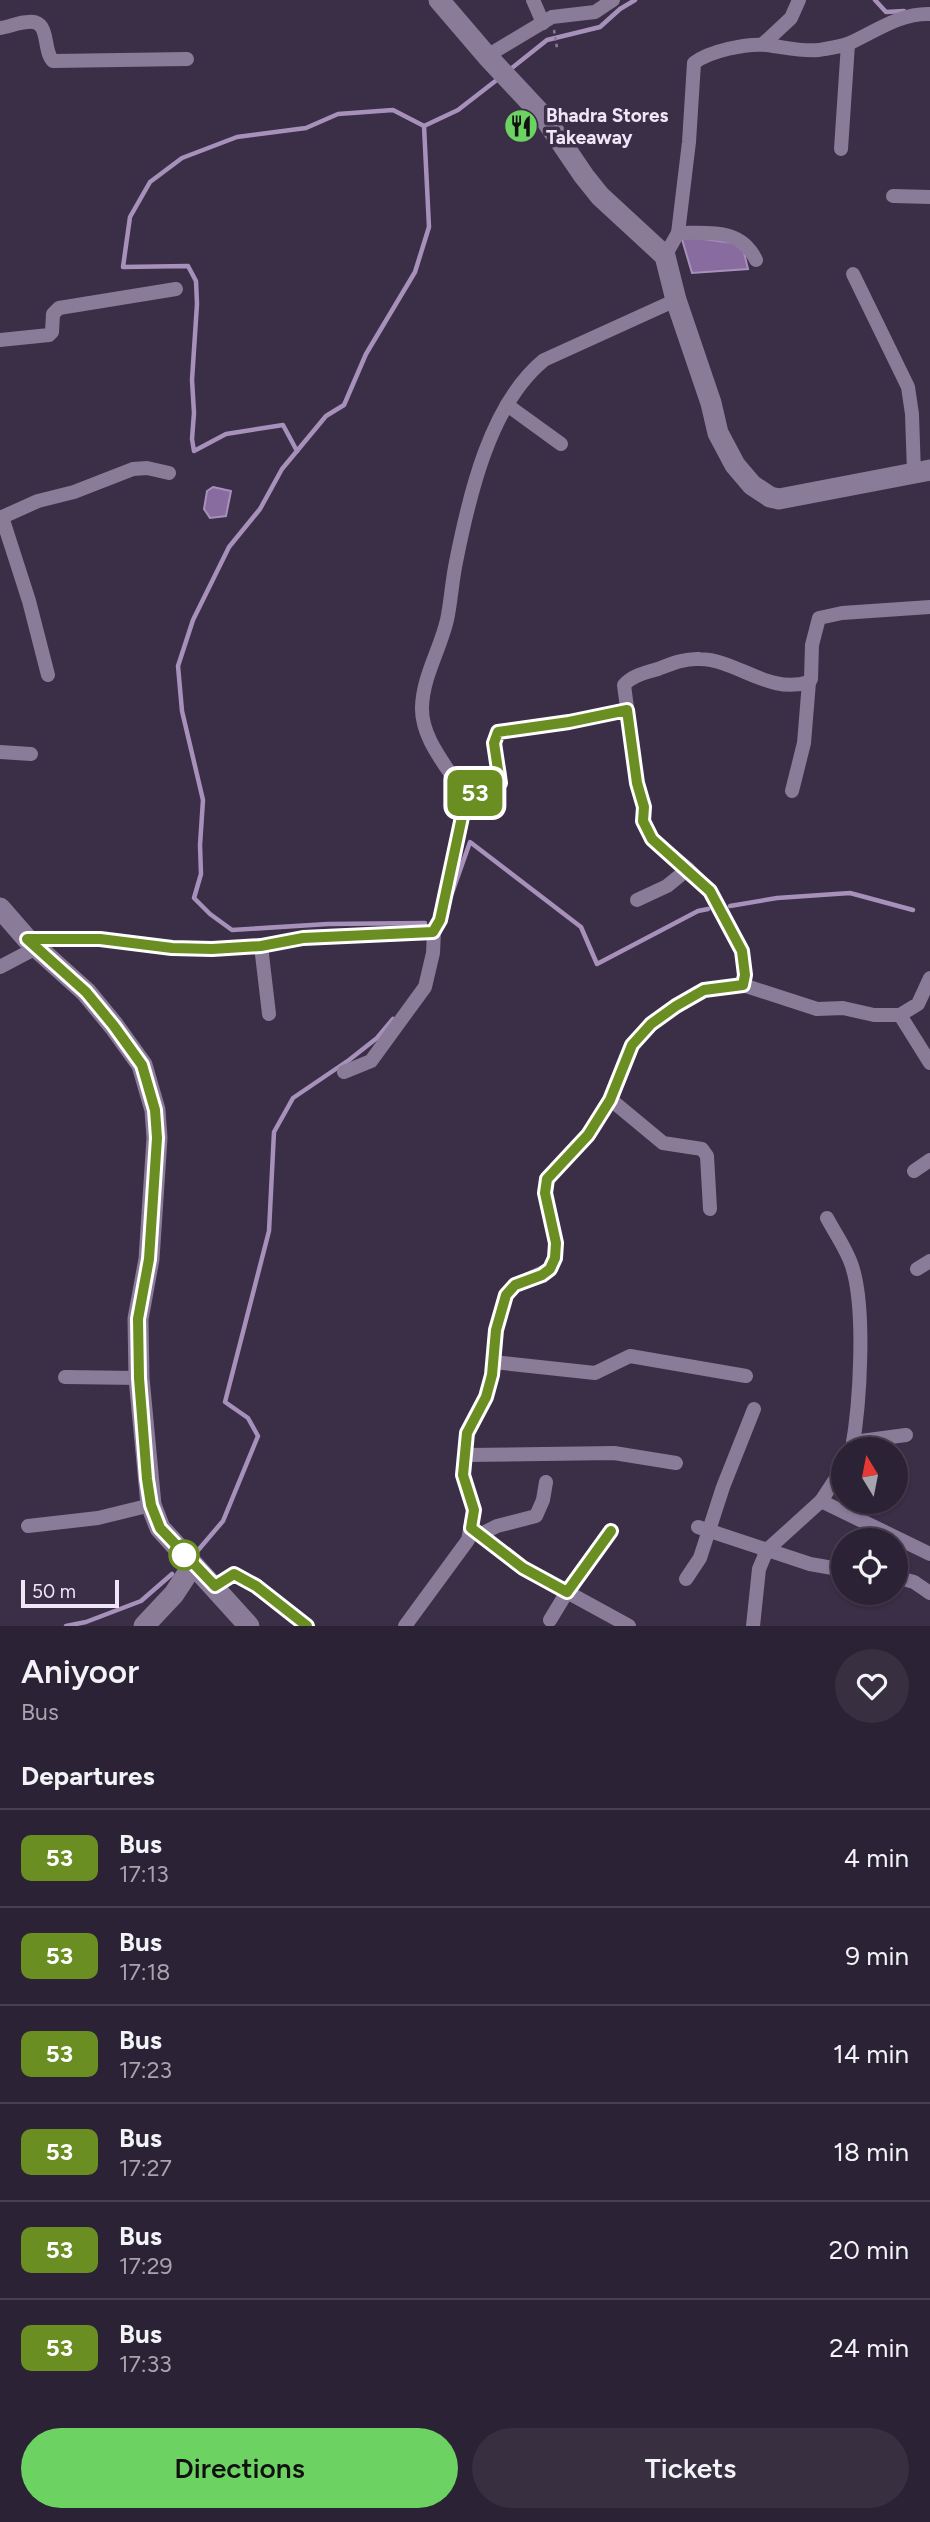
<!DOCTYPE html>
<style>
:root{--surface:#2c2235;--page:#382f41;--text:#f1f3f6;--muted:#a6a4ad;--line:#483f50;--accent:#6cd362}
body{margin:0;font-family:Figtree,sans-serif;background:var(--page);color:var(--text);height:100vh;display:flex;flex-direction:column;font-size:26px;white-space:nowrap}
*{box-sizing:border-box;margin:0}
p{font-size:23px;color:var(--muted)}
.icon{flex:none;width:38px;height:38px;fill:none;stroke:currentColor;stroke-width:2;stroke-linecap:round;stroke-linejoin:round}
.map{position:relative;height:1626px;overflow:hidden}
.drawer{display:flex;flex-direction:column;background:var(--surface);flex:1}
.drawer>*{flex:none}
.badge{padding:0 14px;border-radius:10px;font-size:24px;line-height:46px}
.needle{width:46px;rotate:350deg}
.controls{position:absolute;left:831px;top:1437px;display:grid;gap:14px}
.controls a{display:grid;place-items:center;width:77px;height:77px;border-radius:50%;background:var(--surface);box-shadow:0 2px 5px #0004,0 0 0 2px var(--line);font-size:35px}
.scale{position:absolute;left:21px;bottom:18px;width:98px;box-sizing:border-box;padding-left:7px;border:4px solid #efe7f7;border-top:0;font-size:19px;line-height:24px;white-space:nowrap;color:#efe7f7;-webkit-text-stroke:5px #3b2e47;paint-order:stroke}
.map>.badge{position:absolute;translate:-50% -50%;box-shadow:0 0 0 4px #fff}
h2{padding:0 21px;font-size:26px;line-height:63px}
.round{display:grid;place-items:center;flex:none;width:74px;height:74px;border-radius:37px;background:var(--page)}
.head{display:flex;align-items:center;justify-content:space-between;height:119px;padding:0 21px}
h1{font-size:33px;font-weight:600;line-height:52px}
.primary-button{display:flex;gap:14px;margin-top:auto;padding:14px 21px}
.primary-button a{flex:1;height:80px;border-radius:42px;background:var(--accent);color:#111;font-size:28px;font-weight:600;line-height:80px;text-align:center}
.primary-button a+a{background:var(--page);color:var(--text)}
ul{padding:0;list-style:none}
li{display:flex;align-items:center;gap:21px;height:98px;padding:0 21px;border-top:2px solid var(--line)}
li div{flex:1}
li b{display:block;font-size:26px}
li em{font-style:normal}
li .badge{min-width:77px;font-weight:700;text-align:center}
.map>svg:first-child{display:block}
.water{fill:#886ca0;stroke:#a791ba;stroke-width:2}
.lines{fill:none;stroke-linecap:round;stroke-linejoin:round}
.stream{stroke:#a791ba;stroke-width:4.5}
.path{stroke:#877c92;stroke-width:2.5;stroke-dasharray:3.5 3.5;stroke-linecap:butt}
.street{stroke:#8a7b98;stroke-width:14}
.secondary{stroke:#8a7b98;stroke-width:21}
.line-casing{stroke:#fff;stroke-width:16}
.line{stroke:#6b8e23;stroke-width:10}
.stop-dot{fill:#fff;stroke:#6b8e23;stroke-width:3.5}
.labels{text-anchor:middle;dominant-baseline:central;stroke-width:7;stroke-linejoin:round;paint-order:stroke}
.poi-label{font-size:19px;font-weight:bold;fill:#efe7f7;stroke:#3b2e47;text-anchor:start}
</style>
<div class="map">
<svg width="930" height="1626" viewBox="0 0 930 1626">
<rect width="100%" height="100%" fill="#3b2e47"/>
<!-- water -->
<g class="water">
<path d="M681 236 733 243 743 248 748 269 692 273Z"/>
<path d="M213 487 231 491 226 516 210 518 204 509 207 491Z"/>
</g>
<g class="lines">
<!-- stream -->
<g class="stream">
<path d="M875 0 886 12 904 11"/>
<path d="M508 71 547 40 600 27 620 9 635 0"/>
<path d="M297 451 283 425 226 434 194 451 192 439 194 413 192 380 197 304 196 281 188 266 123 267 130 217 150 182 182 158 237 137 306 128 338 114 393 110 424 126"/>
<path d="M452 893 470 842 581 927 597 964 698 911 708 909"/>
<path d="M730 906 777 898 850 893 913 910"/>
<path d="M425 923 328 924 232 930 210 914 194 898 201 874 200 845 203 800 182 711 178 666 193 620 229 547 260 509 282 469 326 416 344 405 366 354 415 272 429 227 424 126 458 110 498 79"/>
<path d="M194 1555 223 1521 258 1436 248 1418 225 1402 269 1231 274 1132 293 1098 349 1060 377 1038 393 1019"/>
<path d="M66 1626 86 1622 141 1601 172 1574"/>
</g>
<!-- path -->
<path class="path" d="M554 30 557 48"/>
<!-- street -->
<g class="street">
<path d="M533 0 543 23"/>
<path d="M0 28C9 27 19 22 28 22 51 19 42 50 53 61L187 59"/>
<path d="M763 44 791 18 799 0"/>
<path d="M487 56 552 17 595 12 613 0"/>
<path d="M841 149 848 44"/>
<path d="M893 196 930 197"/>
<path d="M678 233C710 233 741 228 756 260"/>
<path d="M665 256 678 233 689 142 694 63C709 51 747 43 766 45 784 47 801 52 819 50 829 48 841 47 850 43 876 31 900 13 930 14"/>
<path d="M853 274 908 387 912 414 914 473"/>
<path d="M0 340 49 335 52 332 53 314 59 308 176 289"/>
<path d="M507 405 561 444"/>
<path d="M2 517 29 601 48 675"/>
<path d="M0 518 38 501 74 492 133 469 147 468 169 473"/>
<path d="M0 752 31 754"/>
<path d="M792 791 804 743 809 682"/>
<path d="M462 795 499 786C504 769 488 748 498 732L569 722 627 710"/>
<path d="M637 900 667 886 688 869"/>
<path d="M27 939H100L172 948 213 949 261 946 303 938 434 932 440 920C445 887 468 818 460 788 445 764 421 737 422 707 423 676 440 650 447 620 451 601 452 581 456 562 469 496 490 404 544 360L676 300"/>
<path d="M261 946 269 1014"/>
<path d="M0 967 36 948"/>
<path d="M743 985 745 975 742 951 710 891 688 869 652 839 643 820 644 807 637 783 624 685C633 675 645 673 658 669 671 664 685 658 700 659 738 660 769 695 809 682L811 679 812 645 819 618 842 613 930 607"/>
<path d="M900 1015 930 1063"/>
<path d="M344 1072 371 1061 425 987 433 953 434 932"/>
<path d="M610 1099 663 1143 702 1149 707 1156 710 1209"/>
<path d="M914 1171 930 1160"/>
<path d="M827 1218C835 1233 847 1250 852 1266 866 1309 860 1404 852 1449"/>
<path d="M917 1269 930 1261"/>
<path d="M493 1362 595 1373 630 1356 746 1376"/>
<path d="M65 1377 139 1378"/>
<path d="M853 1442 906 1435"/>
<path d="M465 1455 614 1453 676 1463"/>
<path d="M821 1501 930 1554"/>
<path d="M28 1526 98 1518 151 1505"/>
<path d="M698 1527 810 1564 844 1570"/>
<path d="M471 1528 523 1568 629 1626"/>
<path d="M479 1535 497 1526 536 1516 543 1500 546 1482"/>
<path d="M896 1577 914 1582 930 1593"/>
<path d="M686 1579 700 1558 723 1487 754 1409"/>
<path d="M215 1586 234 1574 256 1586 307 1626"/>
<path d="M550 1620 567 1592 611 1531"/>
<path d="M405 1626 468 1540 474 1509 463 1475 467 1433 486 1397 492 1375 496 1330 506 1295 515 1285 550 1269 556 1258V1243L545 1193 547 1179 588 1135 610 1099 632 1046 651 1024 676 1006 704 990 743 985 817 1009 843 1008 874 1015H900L918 1004 930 978"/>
<path d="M753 1626 759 1569 767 1550 821 1501 844 1466"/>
</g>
<!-- secondary -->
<g class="secondary">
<path d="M439 0 487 56 544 117 584 176 600 196 665 256 676 300 711 403 718 433 735 465 752 485 770 497 779 499 930 470"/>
<path d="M0 908 27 939 86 992 114 1026 142 1065 155 1110 157 1138 149 1259 138 1319 139 1378 151 1505 160 1528 249 1626"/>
<path d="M144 1626 174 1594 193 1565"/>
</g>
</g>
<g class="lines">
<!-- line casing -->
<g class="line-casing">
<path id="line" d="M307 1626 256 1586 234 1574 215 1586 160 1528 151 1505 147 1479 139 1378 138 1319 149 1259 157 1138 155 1110 142 1065 114 1026 86 992 27 939H100L172 948 212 949 261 946 303 938 433 932 440 920 462 817V795L495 788 500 783 494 743 498 732 569 722 627 710 637 783 644 807 643 821 652 839 710 891 742 951 745 975 743 985 704 990 676 1006 651 1024 632 1045 610 1100 588 1135 547 1179 545 1193 556 1243 555 1258 550 1269 542 1275 515 1285 506 1295 496 1330 492 1375 486 1397 467 1433 463 1475 474 1510 471 1528 523 1568 567 1592 611 1531"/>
</g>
<!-- line -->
<use href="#line" class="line"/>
</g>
<!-- icons -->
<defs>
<g id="restaurant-disc" transform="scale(1.75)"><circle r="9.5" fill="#6cd362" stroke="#3b2e47"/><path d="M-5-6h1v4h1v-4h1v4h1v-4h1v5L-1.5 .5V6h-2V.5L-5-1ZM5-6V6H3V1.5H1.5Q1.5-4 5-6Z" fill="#111"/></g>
</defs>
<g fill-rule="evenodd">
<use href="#restaurant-disc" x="521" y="126"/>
</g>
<!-- markers -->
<circle class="stop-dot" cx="184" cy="1555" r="14"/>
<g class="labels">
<!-- poi labels -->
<g class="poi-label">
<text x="546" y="115">Bhadra Stores<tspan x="546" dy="22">Takeaway</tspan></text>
</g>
</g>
</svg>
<div class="controls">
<a><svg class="needle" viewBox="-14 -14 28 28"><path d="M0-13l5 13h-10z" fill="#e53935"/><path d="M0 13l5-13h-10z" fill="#a6a4ad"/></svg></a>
<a><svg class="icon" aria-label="locate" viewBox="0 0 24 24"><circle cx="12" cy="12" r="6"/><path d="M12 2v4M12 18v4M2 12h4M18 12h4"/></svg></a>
</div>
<div class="scale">50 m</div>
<b class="badge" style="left:475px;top:793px;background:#6b8e23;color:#fff">53</b>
</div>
<section class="drawer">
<div class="head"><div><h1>Aniyoor</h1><p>Bus</p></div><a class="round"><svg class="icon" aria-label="heart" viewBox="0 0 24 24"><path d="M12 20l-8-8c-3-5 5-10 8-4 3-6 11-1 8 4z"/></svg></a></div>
<h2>Departures</h2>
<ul>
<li><span class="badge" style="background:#6b8e23;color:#fff">53</span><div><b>Bus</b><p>17:13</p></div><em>4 min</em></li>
<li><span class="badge" style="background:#6b8e23;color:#fff">53</span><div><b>Bus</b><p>17:18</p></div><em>9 min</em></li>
<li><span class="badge" style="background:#6b8e23;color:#fff">53</span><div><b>Bus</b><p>17:23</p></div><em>14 min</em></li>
<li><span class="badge" style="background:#6b8e23;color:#fff">53</span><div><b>Bus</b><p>17:27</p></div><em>18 min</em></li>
<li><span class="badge" style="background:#6b8e23;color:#fff">53</span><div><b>Bus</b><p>17:29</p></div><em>20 min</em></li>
<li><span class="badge" style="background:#6b8e23;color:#fff">53</span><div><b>Bus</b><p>17:33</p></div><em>24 min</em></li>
</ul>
<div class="primary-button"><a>Directions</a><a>Tickets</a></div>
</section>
